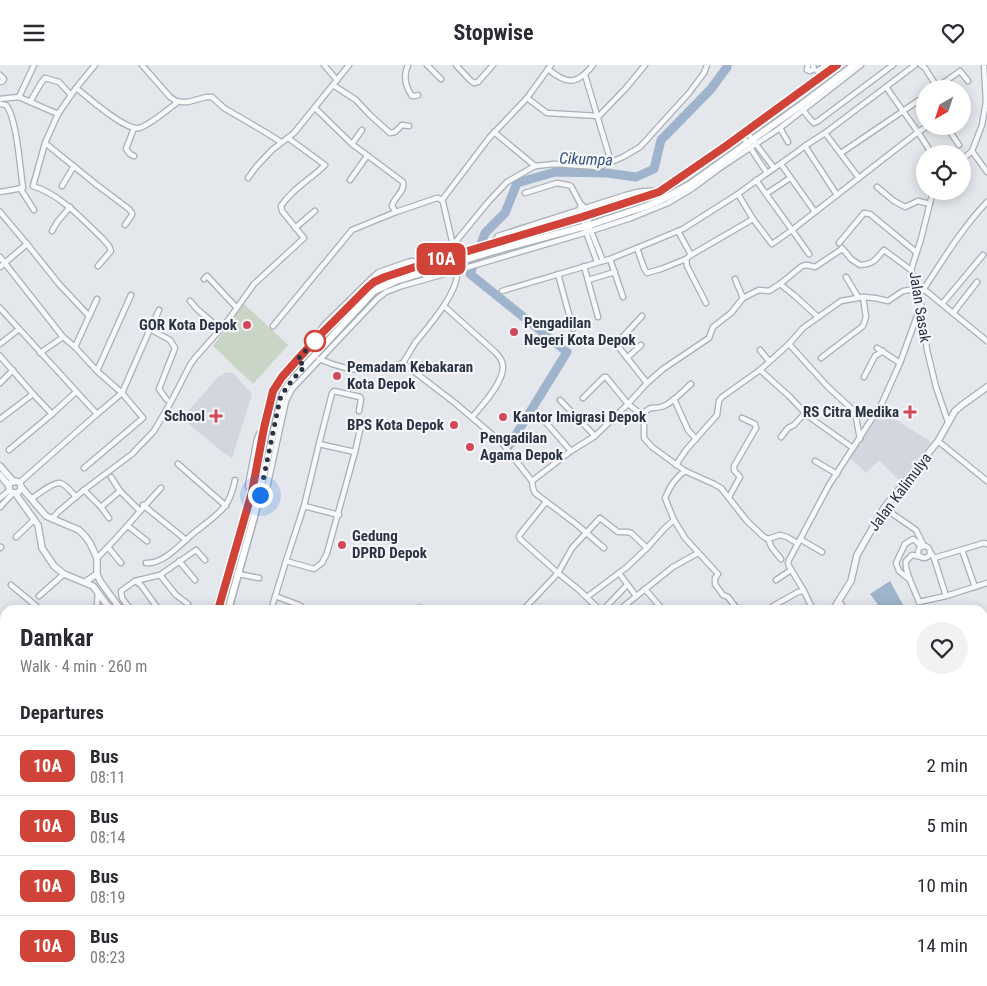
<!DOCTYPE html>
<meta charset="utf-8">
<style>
:root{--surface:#fff;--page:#f2f2f3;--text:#2b2b33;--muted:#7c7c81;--line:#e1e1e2}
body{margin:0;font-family:"Roboto Condensed",sans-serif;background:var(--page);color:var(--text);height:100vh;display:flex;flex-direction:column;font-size:19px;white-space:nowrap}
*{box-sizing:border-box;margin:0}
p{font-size:16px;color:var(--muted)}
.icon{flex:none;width:28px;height:28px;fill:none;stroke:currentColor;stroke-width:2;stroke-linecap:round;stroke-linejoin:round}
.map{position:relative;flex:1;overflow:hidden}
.side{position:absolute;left:0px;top:540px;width:988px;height:381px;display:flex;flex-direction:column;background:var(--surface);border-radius:15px 15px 0 0;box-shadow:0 2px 12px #0003}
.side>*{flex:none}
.badge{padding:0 10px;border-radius:8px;font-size:18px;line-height:32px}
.needle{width:32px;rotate:219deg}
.fabs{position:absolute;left:916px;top:15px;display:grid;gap:10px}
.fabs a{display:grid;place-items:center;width:55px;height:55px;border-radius:50%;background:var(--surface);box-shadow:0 2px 12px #0003;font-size:25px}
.you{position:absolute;width:25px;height:25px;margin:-12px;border:4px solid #fff;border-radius:50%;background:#1a73e8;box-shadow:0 0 0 8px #1a73e833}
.map>.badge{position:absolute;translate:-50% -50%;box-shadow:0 0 0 2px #fff}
h2{padding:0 20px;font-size:19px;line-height:45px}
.round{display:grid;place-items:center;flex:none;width:52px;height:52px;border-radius:26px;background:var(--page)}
.overview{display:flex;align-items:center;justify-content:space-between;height:85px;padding:0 20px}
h1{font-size:24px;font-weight:700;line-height:38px}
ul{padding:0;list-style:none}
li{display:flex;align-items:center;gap:15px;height:60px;padding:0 20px;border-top:1px solid var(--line)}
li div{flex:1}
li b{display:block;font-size:19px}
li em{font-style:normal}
li .badge{min-width:55px;font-weight:700;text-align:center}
header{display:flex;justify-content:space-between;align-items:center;height:65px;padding:0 20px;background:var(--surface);font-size:22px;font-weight:700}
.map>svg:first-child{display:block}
.built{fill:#d2d6de}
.green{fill:#c9d6c5}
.water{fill:#9fb4cc}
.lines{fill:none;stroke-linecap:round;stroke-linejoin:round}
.river{stroke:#9fb4cc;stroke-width:9}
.minor-casing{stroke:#a9aeb7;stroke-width:7}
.tertiary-casing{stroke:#a9aeb7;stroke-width:8}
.secondary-casing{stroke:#a9aeb7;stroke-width:9}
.minor{stroke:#f7f8fa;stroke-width:4.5}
.tertiary{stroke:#f7f8fa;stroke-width:5.5}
.secondary{stroke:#fff;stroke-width:6}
.line-casing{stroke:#fff;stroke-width:11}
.line{stroke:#d14338;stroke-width:8}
.walk{stroke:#2b3445;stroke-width:5;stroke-dasharray:0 9}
.poi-dot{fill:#d1495b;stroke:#f4f6f9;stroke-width:2}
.stop-dot{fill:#fff;stroke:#d14338;stroke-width:2.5}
.labels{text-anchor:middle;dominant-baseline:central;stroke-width:4.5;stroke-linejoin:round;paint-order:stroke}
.street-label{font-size:15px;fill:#2b3445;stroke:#f4f6f9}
.poi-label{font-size:15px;font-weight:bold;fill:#2b3445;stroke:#f4f6f9;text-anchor:start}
.water-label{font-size:16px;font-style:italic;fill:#34527a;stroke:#f4f6f9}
</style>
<header><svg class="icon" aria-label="menu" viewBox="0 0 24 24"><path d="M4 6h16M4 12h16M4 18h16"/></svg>Stopwise<svg class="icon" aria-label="heart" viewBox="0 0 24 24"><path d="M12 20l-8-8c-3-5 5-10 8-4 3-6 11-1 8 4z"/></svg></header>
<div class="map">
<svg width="987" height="921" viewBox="0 0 987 921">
<rect width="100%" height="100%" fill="#e4e7ec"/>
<!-- built -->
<g class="built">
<path d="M226 307 234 309 252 329 232 393 224 388 190 360 185 355 187 347 191 343 218 312Z"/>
<path d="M882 346 931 377 900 416 879 395 866 408 848 391 869 366 876 355 875 352 878 348Z"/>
</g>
<!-- green -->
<path class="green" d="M244 239 288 280 253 319 213 281Z"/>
<!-- water -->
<path class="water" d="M890 516 903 540 892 545H882L870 529Z"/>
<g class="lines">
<!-- river -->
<g class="river">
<path d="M509 381 567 287 470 209 485 168 505 148 517 118 555 107 607 108 636 112 654 104 661 75 711 24 727 2V0"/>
<path d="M982 850H987"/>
<path d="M798 916 799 921"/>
</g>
<!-- minor casing -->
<g class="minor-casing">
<g id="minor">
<path d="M95 0 76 23 58 49 45 78 97 120 129 144 132 148V150L125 160"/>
<path d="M142 0 170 32 176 36 182 37H188L206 32H212L224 43 265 67 281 77"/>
<path d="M324 0 337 15"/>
<path d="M408 0C403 11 405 21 412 31H415L418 30"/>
<path d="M427 0 441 14"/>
<path d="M456 0 470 15 474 18 478 17 493 0"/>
<path d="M808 0 807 5 810 6 814 4 813 0"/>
<path d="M921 0 925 3 937 22"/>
<path d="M548 4C567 20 577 20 593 0"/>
<path d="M817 6 826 0"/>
<path d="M0 10 4 14 3 16 0 17"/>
<path d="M585 10 611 97"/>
<path d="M333 20 356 35 370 50 390 68 395 67 402 60 409 61"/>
<path d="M886 22 915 0"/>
<path d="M76 23C88 32 125 66 139 63 150 60 168 44 178 37"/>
<path d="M935 24 960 6 968 16"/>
<path d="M19 32 34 0"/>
<path d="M527 33 547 48 599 51 626 23 645 0"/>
<path d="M0 34 19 32 58 49"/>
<path d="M30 37 41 18 45 13 59 17 71 30"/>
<path d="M0 39 6 40C17 53 20 104 23 123L0 127"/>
<path d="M315 43 352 79 403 117C405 127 394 132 392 141L396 147 437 133 440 134 443 137 455 189"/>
<path d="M803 45 810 54 814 58 818 56 893 0"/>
<path d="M928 61 918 67 932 89"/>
<path d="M946 61 959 80"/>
<path d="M780 63 788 77"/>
<path d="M746 66 774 103"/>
<path d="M494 67 535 101"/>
<path d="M825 68 859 113"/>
<path d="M741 69 767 108"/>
<path d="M45 78 33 121C61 130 82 154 103 174L109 181 111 186 98 201"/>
<path d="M352 79 362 65"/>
<path d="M972 86 987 107"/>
<path d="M952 89 953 88"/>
<path d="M134 91 130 89 126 84 134 63"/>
<path d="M962 95 972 86 982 60 986 37 984 0"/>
<path d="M781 99 815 147 918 67 903 46 841 88"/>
<path d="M248 113 256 102 272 85 294 68 349 0"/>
<path d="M350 115 367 91"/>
<path d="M62 121 74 101"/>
<path d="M877 122 894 136 905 142 918 136 930 139"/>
<path d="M20 123 34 145"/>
<path d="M933 126 921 174 911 205 921 240 927 285 936 322 948 357"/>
<path d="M525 128 557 118 568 120 571 121 580 138 585 143 591 166 603 196"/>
<path d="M738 129C760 112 783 98 805 81"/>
<path d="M766 129 790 113"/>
<path d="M837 130 805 81 825 68 886 22 903 46 925 31"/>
<path d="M442 135 489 73 527 33 551 0"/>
<path d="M580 142 586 167 597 197"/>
<path d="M0 147 27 179 59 219 89 251"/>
<path d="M753 154 772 179 792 165 756 115"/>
<path d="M295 163 315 146"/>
<path d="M52 166 58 156 70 142"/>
<path d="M678 166 691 190"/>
<path d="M494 178 496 174 498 171 626 130C637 127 648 124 659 127"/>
<path d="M839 178 864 148 870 149 916 187"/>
<path d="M453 180 489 136 507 117 535 101 554 99 599 102 623 92 640 82 689 28 704 8 707 0"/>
<path d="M637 183 683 164 738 129 753 154 691 190 686 194"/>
<path d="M842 183 851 194 860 200C874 199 875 195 884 185L911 205"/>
<path d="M809 189 792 165 815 147"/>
<path d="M0 192 63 272 75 282 97 306 122 328 143 353 84 403"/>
<path d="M610 194 623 232"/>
<path d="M584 201 598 252"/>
<path d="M0 202 27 179"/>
<path d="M558 209 573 264"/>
<path d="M846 212 858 232"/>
<path d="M204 214 207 211 208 212 236 242"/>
<path d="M735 214 743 233"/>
<path d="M588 215 615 207"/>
<path d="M780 219 795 231 818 252"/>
<path d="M923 225C943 195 962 163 987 137"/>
<path d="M502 226 610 194 637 183 644 203 647 208 661 204 686 194 687 201 706 238"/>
<path d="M190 236 198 245 220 264"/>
<path d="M942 239 983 190"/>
<path d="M444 241 495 287C498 290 501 293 502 297 508 313 482 341 472 352"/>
<path d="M0 243 97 349 19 418"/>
<path d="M953 248 977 217"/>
<path d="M642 251 617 278V280L647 318"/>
<path d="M273 261 352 165 396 147"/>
<path d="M150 264 170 275 175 283 159 324 167 335"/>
<path d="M321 270V264L324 260 374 211 379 207 408 197 412 196 421 200"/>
<path d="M0 279 19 264"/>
<path d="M789 279 827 321 855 347 860 374"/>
<path d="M75 282 97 234"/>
<path d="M877 283 900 298"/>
<path d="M760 285 769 296"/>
<path d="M40 288 63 272"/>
<path d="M0 291 33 329 52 349"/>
<path d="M627 293 641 280"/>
<path d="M821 293 863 261 866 252 863 232"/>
<path d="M319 294C338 302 363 309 383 304 390 303 396 300 403 298L455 338 502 378 532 416 533 423 535 428 576 459 604 483"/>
<path d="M403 298C407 291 411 285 415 278 428 262 460 226 457 205"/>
<path d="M760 305 789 331 808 351 853 383"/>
<path d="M97 306 131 230"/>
<path d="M864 312 875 291 883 286"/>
<path d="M0 318 13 305"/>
<path d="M583 333 604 312H606L628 339 642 350 644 359V373L652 382 685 406 714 419 721 423 747 456 764 472 768 474 780 470 787 472 797 478"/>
<path d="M674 334 688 365 696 374"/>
<path d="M560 335 595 371"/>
<path d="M97 349 122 328 150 264 159 245"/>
<path d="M642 350C654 337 653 347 666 340 675 335 683 326 691 319"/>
<path d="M542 353 571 386"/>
<path d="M0 354 33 329"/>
<path d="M263 368 259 369 257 374 248 421 252 427 265 432 286 336 292 324 377 234 386 227 402 221 462 204 591 166 631 153 668 138 693 123 720 103 780 63 861 0"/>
<path d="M781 372 788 363 794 360 805 348"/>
<path d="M938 376 987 416"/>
<path d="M9 385 52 349 76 327"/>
<path d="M355 387 319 379 332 328 334 326 360 332 361 334 359 346"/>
<path d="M815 396 837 409"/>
<path d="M178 399 226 441"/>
<path d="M676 400 686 385 717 350 719 336 722 332 760 305 789 279 803 263 841 236 863 232 875 233 888 236 903 226 916 224 926 226 987 276"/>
<path d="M532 416 571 386 595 371 628 339 647 318 663 304 709 273 713 262 731 248 743 233 759 225 769 226 780 219 802 201 807 200 815 202 842 184"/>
<path d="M84 425 101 442 109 453"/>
<path d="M120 426 140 446"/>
<path d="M729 432 740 412 734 405V401L756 363 755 359 742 353"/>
<path d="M0 433 10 425"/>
<path d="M31 434C37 430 53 417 60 418 67 420 72 428 76 432"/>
<path d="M546 437 521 468 519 471 520 474 558 508 578 524 600 545"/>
<path d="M143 440 186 475"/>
<path d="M304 441 319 379"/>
<path d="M0 442 13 428"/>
<path d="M101 442 120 426 111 412"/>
<path d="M884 443 916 465 924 481"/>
<path d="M52 454 58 447 84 425 132 389 154 366 172 335 190 300 195 293 226 258 254 219 304 173 282 146 281 141C292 124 311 114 325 100L288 73"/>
<path d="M674 455 665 433C669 423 676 412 685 406"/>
<path d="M128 461 147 476"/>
<path d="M16 472 34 455"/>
<path d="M768 474 772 483 781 494"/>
<path d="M800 474 822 487"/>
<circle cx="924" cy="487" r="6"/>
<path d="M108 482 121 498"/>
<path d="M0 483 1 482"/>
<path d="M962 485 975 522"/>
<path d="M931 488 934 493 946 531"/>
<path d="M922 492 912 490 906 496C904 507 915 525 919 537L946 531 987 518"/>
<path d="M97 493C120 471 139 446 161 423"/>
<path d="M934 493 984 478 987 479"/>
<path d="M179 496 195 515"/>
<path d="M286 496 314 504 322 498 327 488 355 387 362 356"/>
<path d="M146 498C165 499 182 477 195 467 205 459 217 451 225 441 231 433 233 425 235 415"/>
<path d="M619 508 636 531"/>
<path d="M238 509 259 513"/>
<path d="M160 510 176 530 188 539"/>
<path d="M909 514 899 506 896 498 905 479 913 474 917 477 921 482"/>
<path d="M776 515 791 505"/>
<path d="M135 516 160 510 196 485 205 495"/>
<path d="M11 520 41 545"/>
<path d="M645 524 663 545"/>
<path d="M39 531 64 509"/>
<path d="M275 531 299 540 305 545"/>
<path d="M587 532 627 502 647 483"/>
<path d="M839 536 845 545"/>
<path d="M773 541 798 527 804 526"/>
<path d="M419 543 420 545"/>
<path d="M96 545 97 539 98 528"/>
<path d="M131 545 122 533 121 526 135 516 141 520 159 545"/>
<path d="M271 545 286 496 304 441 339 450"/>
<path d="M523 545 558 508 572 483 600 453 618 467H627L631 468 647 483 665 463 674 455 685 473 718 509 715 513V519L723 530 728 532 738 545"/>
<path d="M603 545 627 520"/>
<path d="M619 545 673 502 698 488"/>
<path d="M813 545 804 526 789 501 788 498 789 495 829 420 882 338 900 298 921 240"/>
<path d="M982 556 987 554"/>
<path d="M0 568 5 577"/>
<path d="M984 577 987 582"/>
<path d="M982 617 987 622"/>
<path d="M0 624 5 622"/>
<path d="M982 637 984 636 987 640"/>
<path d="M982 668 987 672"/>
<path d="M0 673 5 675"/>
<path d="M982 683 987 681"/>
<path d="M982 735 987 738"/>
<path d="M0 762 5 763"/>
<path d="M982 764 987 768"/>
<path d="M982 795 987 799"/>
<path d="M0 803 5 821"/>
<path d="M982 911 987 917"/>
<path d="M0 916 5 913"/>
<path d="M95 916 96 921"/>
<path d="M133 916 134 921"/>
<path d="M173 916 175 921"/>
<path d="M215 916 216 921"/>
<path d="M286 916 287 921"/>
<path d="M371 916 373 921"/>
<path d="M504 916 506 921"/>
<path d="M631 916 635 921"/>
<path d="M697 916 701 921"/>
<path d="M733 916 736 921"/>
<path d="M763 916 765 921"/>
<path d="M834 916 836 921"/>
<path d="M894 916 897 921"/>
<path d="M939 916H940"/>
<path d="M949 916 953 921"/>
<path d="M72 921 80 916"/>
<path d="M226 921 253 916"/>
<path d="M382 921H386"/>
<path d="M563 921 569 916"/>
<path d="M868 921V916"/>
</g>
</g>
<!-- tertiary casing -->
<g class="tertiary-casing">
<g id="tertiary">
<path d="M0 401 14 417"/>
<path d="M0 410 9 421"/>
<circle cx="15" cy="422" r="6"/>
<path d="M21 422 46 451 79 465 85 471 90 478 97 493V509L100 516 121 545"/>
<path d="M15 428 38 460 42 483 54 501 64 509 93 521 111 545"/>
<path d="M85 517 97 509"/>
<path d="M833 545 851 516 857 490 884 443 938 376 955 346 962 340 987 322"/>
<path d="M0 821 5 819"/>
</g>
</g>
<!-- secondary casing -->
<g class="secondary-casing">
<g id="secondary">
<path d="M218 545 252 427 264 363 273 325 282 312 297 295 368 222 374 217 385 212 421 200 582 152 659 127 726 81 837 0"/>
<path d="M228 545 254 452 281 335 284 326 290 317 374 226 396 216 494 186 590 160 647 141 665 133 689 120 801 40 854 0"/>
<path d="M429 916 433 921"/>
<path d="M440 916 444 921"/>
</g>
</g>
<!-- minor -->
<use href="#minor" class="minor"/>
<!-- tertiary -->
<use href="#tertiary" class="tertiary"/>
<!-- secondary -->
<use href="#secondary" class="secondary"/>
</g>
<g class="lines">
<!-- line casing -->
<g class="line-casing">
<path id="line" d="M218 545 252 427 264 363 273 326 282 312 297 295 320 270 368 222 374 217 385 212 421 200 582 152 659 127 726 81 837 0"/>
</g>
<!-- line -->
<use href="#line" class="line"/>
<!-- walk -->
<path class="walk" d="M260 430 280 334C286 321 296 311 305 301L297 295 320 270 315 276"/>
</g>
<!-- markers -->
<g class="poi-dot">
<circle cx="247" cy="260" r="5"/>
<circle cx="514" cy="267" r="5"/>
<circle cx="337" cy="311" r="5"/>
<path d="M907.5 339.5h5v5h5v5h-5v5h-5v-5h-5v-5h5z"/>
<path d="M213.5 343.5h5v5h5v5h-5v5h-5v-5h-5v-5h5z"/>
<circle cx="503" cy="352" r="5"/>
<circle cx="454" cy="360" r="5"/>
<circle cx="470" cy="382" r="5"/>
<circle cx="342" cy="480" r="5"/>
</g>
<circle class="stop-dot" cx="315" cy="276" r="10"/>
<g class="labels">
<!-- street labels -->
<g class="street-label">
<text transform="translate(920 242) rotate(81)">Jalan Sasak</text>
<text transform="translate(900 427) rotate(-53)">Jalan Kalimulya</text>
</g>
<!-- poi labels -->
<g class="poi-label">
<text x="524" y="258">Pengadilan<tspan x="524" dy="17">Negeri Kota Depok</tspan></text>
<text x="237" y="260" text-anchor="end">GOR Kota Depok</text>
<text x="347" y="302">Pemadam Kebakaran<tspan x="347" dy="17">Kota Depok</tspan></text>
<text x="899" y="347" text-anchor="end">RS Citra Medika</text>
<text x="205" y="351" text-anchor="end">School</text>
<text x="513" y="352">Kantor Imigrasi Depok</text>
<text x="444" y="360" text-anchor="end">BPS Kota Depok</text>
<text x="480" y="373">Pengadilan<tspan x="480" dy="17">Agama Depok</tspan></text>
<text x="352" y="471">Gedung<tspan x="352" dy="17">DPRD Depok</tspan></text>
</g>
<!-- water labels -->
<g class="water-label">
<text transform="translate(586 94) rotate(2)">Cikumpa</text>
</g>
</g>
</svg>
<div class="fabs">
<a><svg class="needle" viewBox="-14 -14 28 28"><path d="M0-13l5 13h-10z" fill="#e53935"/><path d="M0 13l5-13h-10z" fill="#7c7c81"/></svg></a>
<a><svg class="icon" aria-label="locate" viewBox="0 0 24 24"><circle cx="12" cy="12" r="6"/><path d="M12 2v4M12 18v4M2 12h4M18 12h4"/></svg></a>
</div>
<div class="you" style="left:260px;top:430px"></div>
<b class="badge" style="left:441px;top:194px;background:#d14338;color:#fff">10A</b>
<section class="side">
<div class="overview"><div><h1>Damkar</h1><p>Walk · 4 min · 260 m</p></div><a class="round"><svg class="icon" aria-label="heart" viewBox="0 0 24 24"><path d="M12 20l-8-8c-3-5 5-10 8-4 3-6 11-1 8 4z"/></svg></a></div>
<h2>Departures</h2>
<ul>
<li><span class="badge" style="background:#d14338;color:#fff">10A</span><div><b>Bus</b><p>08:11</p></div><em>2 min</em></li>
<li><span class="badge" style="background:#d14338;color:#fff">10A</span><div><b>Bus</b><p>08:14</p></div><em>5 min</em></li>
<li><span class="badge" style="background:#d14338;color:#fff">10A</span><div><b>Bus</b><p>08:19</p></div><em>10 min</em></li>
<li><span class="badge" style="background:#d14338;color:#fff">10A</span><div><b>Bus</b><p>08:23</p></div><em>14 min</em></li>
</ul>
</section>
</div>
